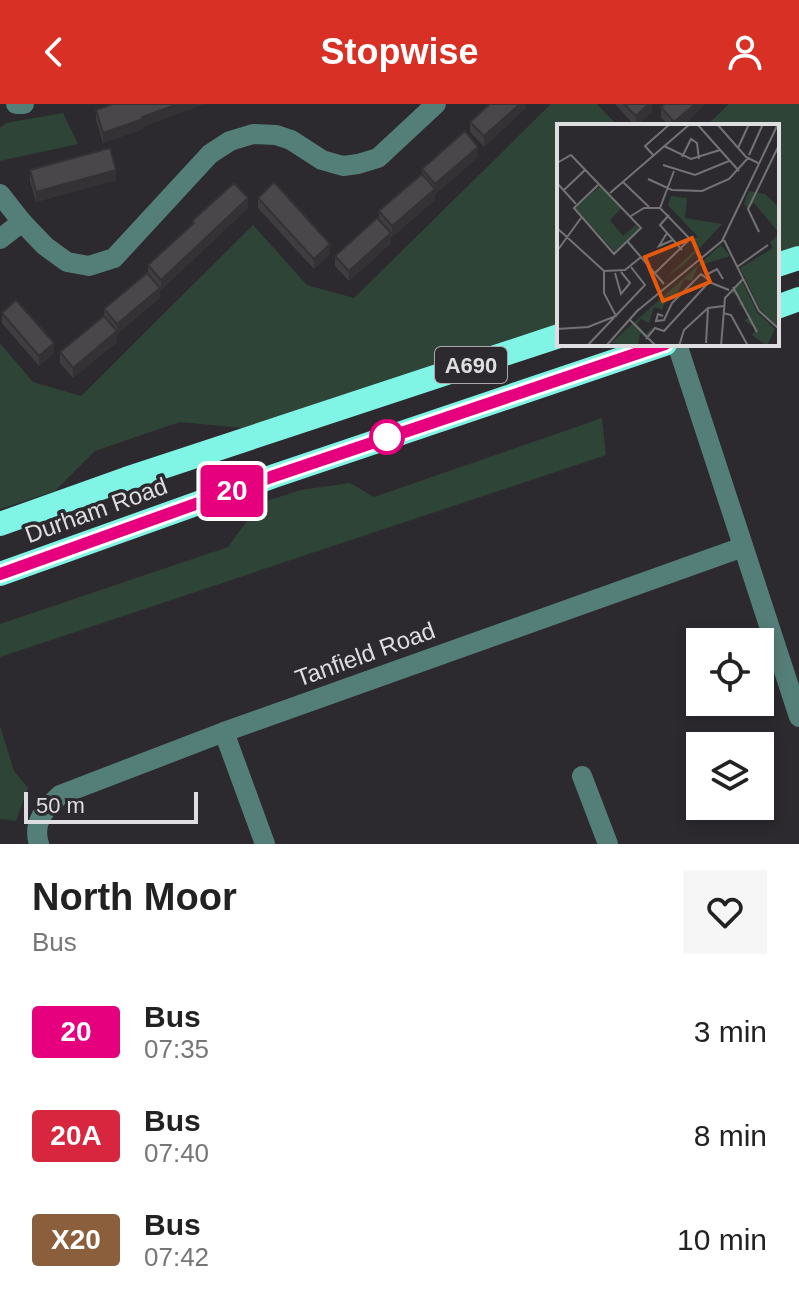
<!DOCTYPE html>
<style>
:root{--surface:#fff;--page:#f6f6f6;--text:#222;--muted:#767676;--accent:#d93025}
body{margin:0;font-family:Arial,sans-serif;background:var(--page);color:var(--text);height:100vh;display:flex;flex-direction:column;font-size:30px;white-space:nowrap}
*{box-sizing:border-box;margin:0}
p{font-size:26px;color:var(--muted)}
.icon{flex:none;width:44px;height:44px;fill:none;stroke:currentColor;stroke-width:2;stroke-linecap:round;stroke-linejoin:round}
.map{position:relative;height:740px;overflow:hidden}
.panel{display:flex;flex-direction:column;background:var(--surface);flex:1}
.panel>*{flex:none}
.badge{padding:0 16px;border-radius:6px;font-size:28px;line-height:52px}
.fabs{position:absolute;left:686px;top:524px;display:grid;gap:16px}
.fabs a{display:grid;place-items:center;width:88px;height:88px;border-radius:0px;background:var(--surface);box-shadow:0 4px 12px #0003;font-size:40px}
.scale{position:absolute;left:24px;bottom:20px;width:174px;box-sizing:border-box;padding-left:8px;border:4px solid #dedde0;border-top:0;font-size:22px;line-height:28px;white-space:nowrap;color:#dedde0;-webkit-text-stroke:6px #2c2a2e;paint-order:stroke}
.map>.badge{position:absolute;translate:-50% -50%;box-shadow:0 0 0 4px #fff}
.round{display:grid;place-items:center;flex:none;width:84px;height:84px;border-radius:0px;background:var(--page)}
.overview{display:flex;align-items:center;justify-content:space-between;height:136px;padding:0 32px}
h1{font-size:38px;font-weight:600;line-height:60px}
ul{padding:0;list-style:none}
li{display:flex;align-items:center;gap:24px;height:104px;padding:0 32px}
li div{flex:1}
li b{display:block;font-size:30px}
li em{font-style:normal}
li .badge{min-width:88px;font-weight:700;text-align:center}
header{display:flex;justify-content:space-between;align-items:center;height:104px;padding:0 32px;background:var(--accent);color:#fff;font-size:36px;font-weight:600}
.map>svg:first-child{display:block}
.green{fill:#2e4436}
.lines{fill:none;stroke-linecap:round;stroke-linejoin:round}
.minor{stroke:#547f78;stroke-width:20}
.highway{stroke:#80f5e5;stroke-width:24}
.wall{fill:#403d40}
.shaded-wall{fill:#343234}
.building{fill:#4a474b;stroke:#343234;stroke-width:2}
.line-casing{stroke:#fff;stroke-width:18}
.line{stroke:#e6007e;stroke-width:12}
.stop-dot{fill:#fff;stroke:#e6007e;stroke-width:4}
.labels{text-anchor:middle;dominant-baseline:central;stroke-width:7;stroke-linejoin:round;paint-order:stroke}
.shield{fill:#2c2a2e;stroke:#a9a7ab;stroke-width:2}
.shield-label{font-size:22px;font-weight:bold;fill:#dedde0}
.street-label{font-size:24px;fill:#dedde0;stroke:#2c2a2e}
.inset-road{fill:none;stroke:#737275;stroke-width:2}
.view{fill:#e8590c;fill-opacity:0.15;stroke:#e8590c;stroke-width:4}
.inset-edge{fill:none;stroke:#dedde0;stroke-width:4}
</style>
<header><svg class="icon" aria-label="back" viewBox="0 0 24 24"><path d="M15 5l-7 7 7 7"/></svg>Stopwise<svg class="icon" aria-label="person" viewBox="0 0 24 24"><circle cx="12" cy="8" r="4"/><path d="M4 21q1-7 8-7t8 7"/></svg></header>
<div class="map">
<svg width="799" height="740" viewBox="0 0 799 740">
<rect width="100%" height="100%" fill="#2c2a2e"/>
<!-- green -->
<g class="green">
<path d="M551 0H597L618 22H559V221L243 324 180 318 95 347 55 387 0 405V239L33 278 81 292 253 121 307 181 354 194Z"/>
<path d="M729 0H799V142L777 150V22H706Z"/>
<path d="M63 9 78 40 0 57V24L6 19Z"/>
<path d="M602 314 606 351 0 553V520L228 443 260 399 301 386 350 379 374 393Z"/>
<path d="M0 622 14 667 28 684 16 717 0 715Z"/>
</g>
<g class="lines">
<!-- minor -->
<g class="minor">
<path d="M16 0H24"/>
<path d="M0 90 22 118 45 142 67 158 89 162 114 154 210 50 230 37 253 30 276 31 291 36 322 56 343 62 358 60 378 54 436 0"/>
<path d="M0 135 22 118"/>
<path d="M677 240 799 613"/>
<path d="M224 628 265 740"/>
<path d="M582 672 608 740"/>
<path d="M39 740C32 718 45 705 60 691L224 628 743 443"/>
</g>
<!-- highway -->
<g class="highway">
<path d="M777 161 799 154"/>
<path d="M777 203 799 195"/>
<path d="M0 420 126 375 559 232"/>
<path d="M0 470 274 372 665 240"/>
</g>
</g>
<!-- wall -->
<g class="wall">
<path d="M526 0V4L484 43 470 28V18Z"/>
<path d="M615 0H652V8L635 22Z"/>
<path d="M661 3 682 22H669L661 13Z"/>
<path d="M96 6 143 23V25L103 39 96 16Z"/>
<path d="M478 53 435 90V96L392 133 391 132V139L349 177 335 162V152L379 115V107L422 71V65Z"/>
<path d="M30 66 116 76 36 98 30 77Z"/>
<path d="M258 94 330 150 314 165 258 104Z"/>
<path d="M248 104 161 186 160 185V194L117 230V238L73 274 60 259V248L104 212V205L148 170V161L192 121V117Z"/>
<path d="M2 209 54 249 39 262 2 219Z"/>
</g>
<!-- shaded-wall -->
<g class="shaded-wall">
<path d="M178 0H205L143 23V25L103 39V29Z"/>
<path d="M520 0H526V4L484 43V32Z"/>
<path d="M649 0H652V8L636 22V12Z"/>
<path d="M695 0H706L682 22H674V18Z"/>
<path d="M478 43V53L435 90V96L392 133V122L435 85V80Z"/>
<path d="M116 66V76L36 98V88Z"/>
<path d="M248 94V104L161 186V176Z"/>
<path d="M391 129V139L349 177V167Z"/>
<path d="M330 140V150L314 165V155Z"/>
<path d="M160 184V194L117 230V238L73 274V264L117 228V220Z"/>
<path d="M54 239V249L39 262V252Z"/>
</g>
<!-- building -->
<g class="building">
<path d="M113 0H178L142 13 143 15 103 29 96 6Z"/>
<path d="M490 0H520L484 32 470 18Z"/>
<path d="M624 0H649L636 12Z"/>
<path d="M665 0H695L674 18 661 3Z"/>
<path d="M465 27 478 43 435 80 422 65Z"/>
<path d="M110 44 116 66 36 88 30 66Z"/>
<path d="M422 70 435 85 392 122 379 107Z"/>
<path d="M274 78 330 140 314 155 258 94Z"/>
<path d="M234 79 248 94 161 176 148 161 194 119 192 117Z"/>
<path d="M377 114 391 129 349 167 335 152Z"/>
<path d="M147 169 160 184 117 220 104 205Z"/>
<path d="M16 196 54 239 39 252 2 209Z"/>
<path d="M104 212 117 227 73 264 60 248Z"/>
</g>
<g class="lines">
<!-- line casing -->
<g class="line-casing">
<path id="line" d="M0 470 274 372 665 240"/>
</g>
<!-- line -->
<use href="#line" class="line"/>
</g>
<!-- markers -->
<circle class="stop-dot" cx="387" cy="333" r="16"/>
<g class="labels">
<!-- shield labels -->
<rect class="shield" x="435" y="243" width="72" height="36" rx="6"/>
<g class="shield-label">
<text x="471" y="261">A690</text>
</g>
<!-- street labels -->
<g class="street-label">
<text transform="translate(96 406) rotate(-20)">Durham Road</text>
<text transform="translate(365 550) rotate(-20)">Tanfield Road</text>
</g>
</g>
<!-- overview -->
<g transform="translate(557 20)">
<rect width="222" height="222" fill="#2c2a2e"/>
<path d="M43 62 65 84 53 96 66 112 79 101 82 105 58 128 18 84ZM192 67 208 70 222 83V204L204 187 183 144 216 124 213 119 222 109 197 79 191 85 187 80ZM114 72 130 74 128 94 165 100 128 140 110 153 140 124 135 115 141 113 111 81ZM164 121 173 132 141 142 135 157 127 155 119 173 111 171 105 186 97 183 92 199 84 195 80 200 89 210 97 202 89 215 83 209 81 222 54 219ZM185 157 200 188 218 205 210 222 195 211 199 205 187 196 193 193 188 182 181 181 185 175 173 168Z" fill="#2e4436"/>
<path class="inset-road" d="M140 0 182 47M160 0 189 33 201 39M107 22 134 35 163 26M181 24 192 0M192 31 206 0M97 32 88 22 113 0M125 33 134 15 140 19 142 35M0 39 14 31 84 104 57 130 17 84 41 61M106 41 138 51 172 37M91 55 115 66 145 67 172 55 191 34M66 58 92 83M0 59 19 80M7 66 28 46M53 69 133 0M103 84 117 47M112 91 103 101 125 126M74 92 87 84H103L133 115 98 149M0 104 47 147 68 146 84 133M202 108 191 85 222 21M110 109 102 122 116 116M167 116 202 187 222 205M71 118 107 160M0 127 24 94M180 143 211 121M58 149 64 170 73 159 64 148M149 151 160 145 166 155M176 163 200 208M79 188 165 117 221 0M166 189 174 191 191 222M106 192 101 190 99 197 107 196 115 179 144 150 154 158M73 196 99 222M0 205 31 203 59 192 47 169V147M89 215 98 204 107 207 152 158 172 166M149 219 151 184M30 222 88 161 74 143M49 222 82 185M122 222 127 206 151 184 167 182M164 222 168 174 186 155"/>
<path class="view" d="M135 114 153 158 106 177 88 133Z"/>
<rect width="222" height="222" class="inset-edge"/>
</g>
</svg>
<div class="fabs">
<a><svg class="icon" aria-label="locate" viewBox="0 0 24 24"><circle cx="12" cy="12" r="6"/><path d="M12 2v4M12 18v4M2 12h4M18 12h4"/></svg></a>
<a><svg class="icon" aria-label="layers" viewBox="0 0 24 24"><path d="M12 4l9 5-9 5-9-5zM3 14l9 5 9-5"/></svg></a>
</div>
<div class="scale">50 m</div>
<b class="badge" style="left:232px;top:387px;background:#e6007e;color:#fff">20</b>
</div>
<section class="panel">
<div class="overview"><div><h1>North Moor</h1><p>Bus</p></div><a class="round"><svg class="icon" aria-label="heart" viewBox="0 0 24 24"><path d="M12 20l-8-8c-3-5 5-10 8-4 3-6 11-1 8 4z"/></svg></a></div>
<ul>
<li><span class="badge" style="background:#e6007e;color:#fff">20</span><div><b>Bus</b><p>07:35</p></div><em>3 min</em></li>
<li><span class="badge" style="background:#d7263d;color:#fff">20A</span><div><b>Bus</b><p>07:40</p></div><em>8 min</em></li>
<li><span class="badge" style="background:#8b5e3c;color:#fff">X20</span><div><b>Bus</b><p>07:42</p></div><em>10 min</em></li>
</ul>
</section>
